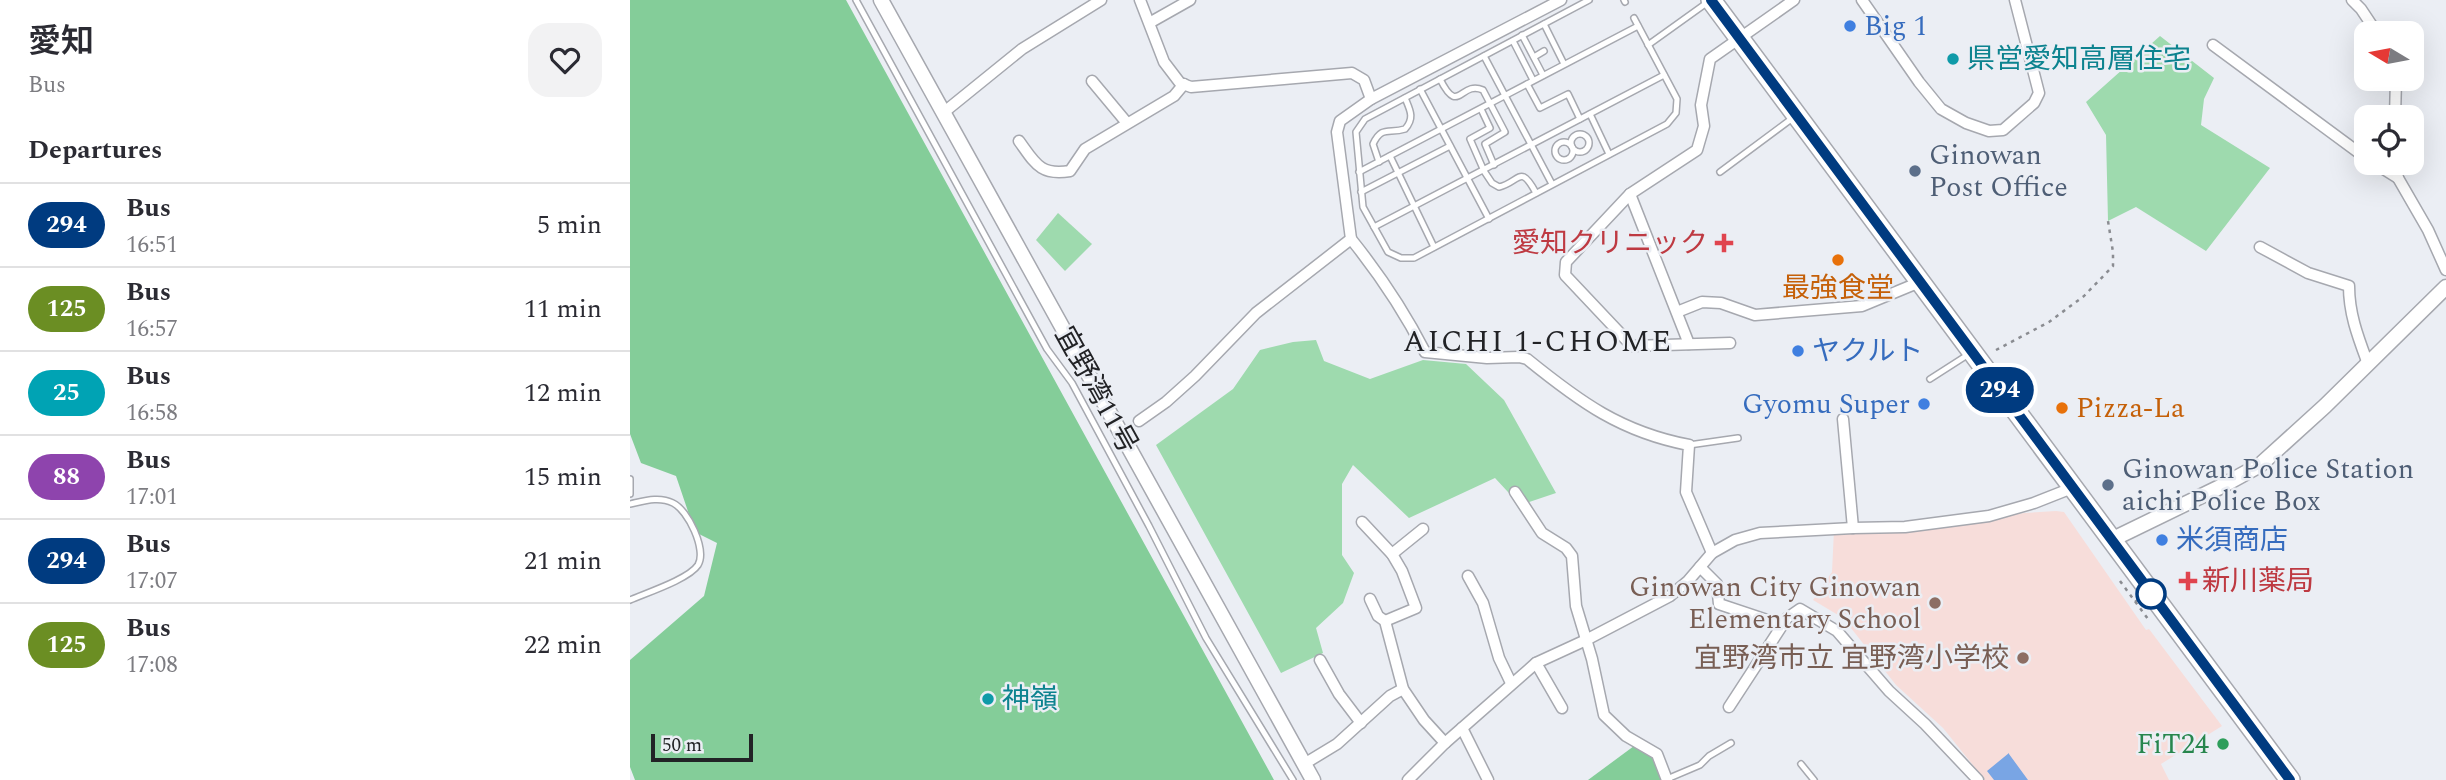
<!DOCTYPE html>
<meta charset="utf-8">
<style>
:root{--surface:#fff;--page:#f2f2f3;--text:#2b2b33;--muted:#7c7c81;--line:#e1e1e2}
body{margin:0;font-family:Spectral,"Noto Sans JP",serif;background:var(--page);color:var(--text);height:100vh;display:flex;flex-direction:column;font-size:26px;white-space:nowrap}
*{box-sizing:border-box;margin:0}
p{font-size:23px;color:var(--muted)}
.icon{flex:none;width:38px;height:38px;fill:none;stroke:currentColor;stroke-width:2;stroke-linecap:round;stroke-linejoin:round}
.map{position:relative;flex:1;overflow:hidden}
.details{display:flex;flex-direction:column;background:var(--surface);width:630px}
.details>*{flex:none}
.badge{padding:0 14px;border-radius:23px;font-size:24px;line-height:46px}
.needle{width:46px;rotate:280deg}
.buttons{position:absolute;left:1724px;top:21px;display:grid;gap:14px}
.buttons a{display:grid;place-items:center;width:70px;height:70px;border-radius:14px;background:var(--surface);box-shadow:0 7px 28px #0002;font-size:35px}
.scale{position:absolute;left:21px;bottom:18px;width:102px;box-sizing:border-box;padding-left:7px;border:4px solid #222326;border-top:0;font-size:19px;line-height:24px;white-space:nowrap;color:#222326;-webkit-text-stroke:5px #ebeef4;paint-order:stroke}
.map>.badge{position:absolute;translate:-50% -50%;box-shadow:0 0 0 4px #fff}
h2{padding:0 28px;font-size:26px;line-height:63px}
.round{display:grid;place-items:center;flex:none;width:74px;height:74px;border-radius:21px;background:var(--page)}
.headline{display:flex;align-items:center;justify-content:space-between;height:119px;padding:0 28px}
h1{font-size:33px;font-weight:600;line-height:52px}
ul{padding:0;list-style:none}
li{display:flex;align-items:center;gap:21px;height:84px;padding:0 28px;border-top:2px solid var(--line)}
li div{flex:1}
li b{display:block;font-size:26px}
li em{font-style:normal}
li .badge{min-width:77px;font-weight:700;text-align:center}
main{display:flex;flex:1;min-height:0}
.map>svg:first-child{display:block}
.education{fill:#f7ddda}
.green{fill:#9edaae}
.forest{fill:#84cd99}
.water{fill:#79a5e4}
.lines{fill:none;stroke-linecap:round;stroke-linejoin:round}
.service-casing{stroke:#a6a8af;stroke-width:8}
.minor-casing{stroke:#a6a8af;stroke-width:13}
.tertiary-casing{stroke:#a6a8af;stroke-width:17}
.trunk-casing{stroke:#a6a8af;stroke-width:22}
.path{stroke:#8a8c91;stroke-width:2.5;stroke-dasharray:3.5 5;stroke-linecap:butt}
.service{stroke:#fff;stroke-width:5}
.minor{stroke:#fff;stroke-width:10}
.tertiary{stroke:#fff;stroke-width:14}
.trunk{stroke:#fff;stroke-width:19}
.path-bridge{stroke:#8a8c91;stroke-width:2.5;stroke-dasharray:3.5 5;stroke-linecap:butt}
.line-casing{stroke:#fff;stroke-width:16}
.line{stroke:#003b80;stroke-width:10}
.shop-dot{fill:#3f7fe0;stroke:#ebeef4;stroke-width:2.5}
.culture-dot{fill:#0f9aa8;stroke:#ebeef4;stroke-width:2.5}
.service-dot{fill:#5c6f8a;stroke:#ebeef4;stroke-width:2.5}
.health-dot{fill:#e0444e;stroke:#ebeef4;stroke-width:2.5}
.food-dot{fill:#e8710a;stroke:#ebeef4;stroke-width:2.5}
.stop-dot{fill:#fff;stroke:#003b80;stroke-width:3.5}
.education-dot{fill:#8d6e63;stroke:#ebeef4;stroke-width:2.5}
.leisure-dot{fill:#2e9e5b;stroke:#ebeef4;stroke-width:2.5}
.labels{text-anchor:middle;dominant-baseline:central;stroke-width:5;stroke-linejoin:round;paint-order:stroke}
.shop-label{font-size:28px;fill:#366cbe;stroke:#ebeef4;text-anchor:start}
.culture-label{font-size:28px;fill:#0d838f;stroke:#ebeef4;text-anchor:start}
.service-label{font-size:28px;fill:#4e5e75;stroke:#ebeef4;text-anchor:start}
.health-label{font-size:28px;fill:#be3a42;stroke:#ebeef4;text-anchor:end}
.food-label{font-size:28px;fill:#c56008;stroke:#ebeef4}
.street-label{font-size:28px;fill:#222326;stroke:#ebeef4}
.education-label{font-size:28px;fill:#785e54;stroke:#ebeef4;text-anchor:end}
.leisure-label{font-size:28px;fill:#27864d;stroke:#ebeef4;text-anchor:end}
.neighbourhood-label{font-size:30px;letter-spacing:2px;fill:#222326;stroke:#ebeef4}
</style>
<main>
<section class="details">
<div class="headline"><div><h1>愛知</h1><p>Bus</p></div><a class="round"><svg class="icon" aria-label="heart" viewBox="0 0 24 24"><path d="M12 20l-8-8c-3-5 5-10 8-4 3-6 11-1 8 4z"/></svg></a></div>
<h2>Departures</h2>
<ul>
<li><span class="badge" style="background:#003b80;color:#fff">294</span><div><b>Bus</b><p>16:51</p></div><em>5 min</em></li>
<li><span class="badge" style="background:#6b8e23;color:#fff">125</span><div><b>Bus</b><p>16:57</p></div><em>11 min</em></li>
<li><span class="badge" style="background:#00a3b4;color:#fff">25</span><div><b>Bus</b><p>16:58</p></div><em>12 min</em></li>
<li><span class="badge" style="background:#8e44ad;color:#fff">88</span><div><b>Bus</b><p>17:01</p></div><em>15 min</em></li>
<li><span class="badge" style="background:#003b80;color:#fff">294</span><div><b>Bus</b><p>17:07</p></div><em>21 min</em></li>
<li><span class="badge" style="background:#6b8e23;color:#fff">125</span><div><b>Bus</b><p>17:08</p></div><em>22 min</em></li>
</ul>
</section>
<div class="map">
<svg width="1816" height="780" viewBox="0 0 1816 780">
<rect width="100%" height="100%" fill="#ebeef4"/>
<!-- education -->
<path class="education" d="M1426 511 1434 512 1516 630 1519 629 1592 726 1531 764 1539 780H1355L1313 728 1266 685 1213 618 1183 600 1202 572 1204 530 1251 533 1290 531 1394 513Z"/>
<!-- green -->
<g class="green">
<path d="M1530 36 1584 78 1574 99 1571 125 1640 168 1576 251 1506 207 1478 221 1476 135 1456 102Z"/>
<path d="M428 213 462 244 435 271 406 240Z"/>
<path d="M686 340 694 361 740 379 793 360 836 364 874 400 926 493 890 505 865 478 779 518 723 465 712 484V555L724 573 713 603 686 628 693 653 651 673 526 445 603 389 630 350 663 342Z"/>
</g>
<!-- forest -->
<g class="forest">
<path d="M0 0H216L644 780H5L0 767V660L74 596 87 543 65 532 46 476 11 463 0 434Z"/>
<path d="M1004 746 1024 756 1033 780H958Z"/>
</g>
<!-- water -->
<path class="water" d="M1379 753V754L1398 780H1364L1357 771Z"/>
<g class="lines">
<!-- service casing -->
<g class="service-casing">
<g id="service">
<path d="M226 0 417 349 442 383 519 526 576 638 663 780"/>
<path d="M959 0 735 119 726 132 733 207 758 252 771 258H784L1037 124 1046 113 1047 99 1004 18"/>
<path d="M994 0 995 2"/>
<path d="M914 24 934 64"/>
<path d="M892 35 913 75"/>
<path d="M883 41 903 80"/>
<path d="M1018 45 1078 2"/>
<path d="M854 56 922 184"/>
<path d="M904 57 914 51"/>
<path d="M810 79C829 117 830 80 853 90L875 132 855 144 864 165"/>
<path d="M897 84 910 108 938 94 950 119"/>
<path d="M790 89 859 219"/>
<path d="M851 109 860 128 840 139 854 171 862 183 869 187C890 182 890 163 906 193"/>
<path d="M960 114 979 154"/>
<circle cx="950" cy="143" r="9"/>
<circle cx="934" cy="151" r="9"/>
<path d="M760 156 804 247"/>
<path d="M749 162 743 144C752 125 759 134 775 129 785 118 780 110 775 98"/>
<path d="M729 172 1008 26"/>
<path d="M1090 172 1164 117"/>
<path d="M731 192 820 146"/>
<path d="M744 227 1034 75"/>
<path d="M1300 379 1339 354"/>
<path d="M1059 445 1108 438"/>
<path d="M0 479V494"/>
<path d="M0 504C14 501 29 496 43 503 58 510 77 550 68 565 59 579 16 593 0 600"/>
<path d="M1171 764 1184 780"/>
<path d="M1037 779 1070 765 1079 756 1101 743"/>
</g>
</g>
<!-- minor casing -->
<g class="minor-casing">
<g id="minor">
<path d="M510 0 534 62 550 83 561 87 722 73 734 80 741 99"/>
<path d="M1232 0 1289 82 1311 109 1336 123 1359 131 1373 130 1404 103 1409 93 1385 0"/>
<path d="M1722 0 1731 9 1747 33"/>
<path d="M521 22 560 0"/>
<path d="M1583 45 1736 158"/>
<path d="M462 81 497 123"/>
<path d="M313 113 392 49 471 0"/>
<path d="M1765 117 1766 79"/>
<path d="M389 141C405 163 410 176 440 171L455 149 544 96 554 84"/>
<path d="M1744 163 1768 178"/>
<path d="M1764 163 1768 178 1798 230 1816 270"/>
<path d="M1000 194 1059 344"/>
<path d="M721 239C750 275 774 311 795 352L857 358 889 357 897 359C950 402 991 432 1059 445L1056 492 1082 553"/>
<path d="M1630 247 1678 273 1719 286C1719 314 1728 337 1738 364"/>
<path d="M1047 312 1072 302 1091 303 1125 315 1232 306 1290 282"/>
<path d="M1100 343 1002 346 935 275 936 262 1000 194 1067 150 1074 126 1071 105 1080 59 1164 0"/>
<path d="M1213 419 1223 528"/>
<path d="M509 421 536 402 565 376 626 313 721 239 707 132 710 121 741 99 931 0"/>
<path d="M885 492 912 533 936 548 942 556 946 606 962 659 974 715 996 736 1027 754 1037 780"/>
<path d="M732 522 762 554 772 571 786 608 755 621"/>
<path d="M762 554 793 529"/>
<path d="M1070 567 1087 584 1089 604 1152 625"/>
<path d="M838 576 853 603 869 658 881 683"/>
<path d="M740 599 748 616 755 621 773 689 794 720 815 743"/>
<path d="M690 660 709 694 731 723"/>
<path d="M906 663 932 708"/>
<path d="M1099 707 1157 618 1170 609 1207 631 1259 691 1295 724 1348 780"/>
<path d="M832 728 858 780"/>
<path d="M674 764 707 744 760 696 773 689"/>
<path d="M778 780 815 743 906 663 956 640 1040 596 1058 581 1082 553 1105 540 1130 533 1223 528 1275 527 1359 516 1404 503 1442 488"/>
</g>
</g>
<!-- tertiary casing -->
<g class="tertiary-casing">
<g id="tertiary">
<path d="M251 0 683 780"/>
<path d="M1481 540 1590 487 1630 465 1695 406 1816 287"/>
</g>
</g>
<!-- trunk casing -->
<g class="trunk-casing">
<path id="trunk" d="M1081 0 1660 780"/>
</g>
<!-- path -->
<g class="path">
<path d="M1366 350 1419 322 1454 296 1483 266V252L1478 221"/>
<path d="M1490 581 1518 619"/>
</g>
<!-- service -->
<use href="#service" class="service"/>
<!-- minor -->
<use href="#minor" class="minor"/>
<!-- tertiary -->
<use href="#tertiary" class="tertiary"/>
<!-- trunk -->
<use href="#trunk" class="trunk"/>
<!-- path-bridge -->
<path class="path-bridge" d="M1505 602 1530 583"/>
</g>
<g class="lines">
<!-- line casing -->
<g class="line-casing">
<path id="line" d="M1081 0 1660 780"/>
</g>
<!-- line -->
<use href="#line" class="line"/>
</g>
<!-- markers -->
<g class="shop-dot">
<circle cx="1220" cy="26" r="7"/>
<circle cx="1168" cy="351" r="7"/>
<circle cx="1294" cy="404" r="7"/>
<circle cx="1532" cy="540" r="7"/>
</g>
<g class="culture-dot">
<circle cx="1323" cy="59" r="7"/>
<circle cx="358" cy="699" r="7"/>
</g>
<g class="service-dot">
<circle cx="1285" cy="171" r="7"/>
<circle cx="1478" cy="485" r="7"/>
</g>
<g class="health-dot">
<path d="M1090.5 232.5h7v7h7v7h-7v7h-7v-7h-7v-7h7z"/>
<path d="M1554.5 570.5h7v7h7v7h-7v7h-7v-7h-7v-7h7z"/>
</g>
<g class="food-dot">
<circle cx="1208" cy="260" r="7"/>
<circle cx="1432" cy="408" r="7"/>
</g>
<circle class="stop-dot" cx="1521" cy="594" r="14"/>
<g class="education-dot">
<circle cx="1305" cy="603" r="7"/>
<circle cx="1393" cy="658" r="7"/>
</g>
<circle class="leisure-dot" cx="1593" cy="744" r="7"/>
<g class="labels">
<!-- shop labels -->
<g class="shop-label">
<text x="1234" y="26">Big 1</text>
<text x="1182" y="351">ヤクルト</text>
<text x="1280" y="404" text-anchor="end">Gyomu Super</text>
<text x="1546" y="540">米須商店</text>
</g>
<!-- culture labels -->
<g class="culture-label">
<text x="1337" y="59">県営愛知高層住宅</text>
<text x="372" y="699">神嶺</text>
</g>
<!-- service labels -->
<g class="service-label">
<text x="1299" y="155">Ginowan<tspan x="1299" dy="32">Post Office</tspan></text>
<text x="1492" y="469">Ginowan Police Station<tspan x="1492" dy="32">aichi Police Box</tspan></text>
</g>
<!-- health labels -->
<g class="health-label">
<text x="1078" y="243">愛知クリニック</text>
<text x="1572" y="581" text-anchor="start">新川薬局</text>
</g>
<!-- food labels -->
<g class="food-label">
<text x="1208" y="288">最強食堂</text>
<text x="1446" y="408" text-anchor="start">Pizza-La</text>
</g>
<!-- street labels -->
<g class="street-label">
<text transform="translate(466 390) rotate(61)">宜野湾11号</text>
</g>
<!-- education labels -->
<g class="education-label">
<text x="1291" y="587">Ginowan City Ginowan<tspan x="1291" dy="32">Elementary School</tspan></text>
<text x="1379" y="658">宜野湾市立 宜野湾小学校</text>
</g>
<!-- leisure labels -->
<g class="leisure-label">
<text x="1579" y="744">FiT24</text>
</g>
<!-- neighbourhood labels -->
<g class="neighbourhood-label">
<text x="908" y="342">AICHI 1-CHOME</text>
</g>
</g>
</svg>
<div class="buttons">
<a><svg class="needle" viewBox="-14 -14 28 28"><path d="M0-13l5 13h-10z" fill="#e53935"/><path d="M0 13l5-13h-10z" fill="#7c7c81"/></svg></a>
<a><svg class="icon" aria-label="locate" viewBox="0 0 24 24"><circle cx="12" cy="12" r="6"/><path d="M12 2v4M12 18v4M2 12h4M18 12h4"/></svg></a>
</div>
<div class="scale">50 m</div>
<b class="badge" style="left:1370px;top:390px;background:#003b80;color:#fff">294</b>
</div>
</main>
